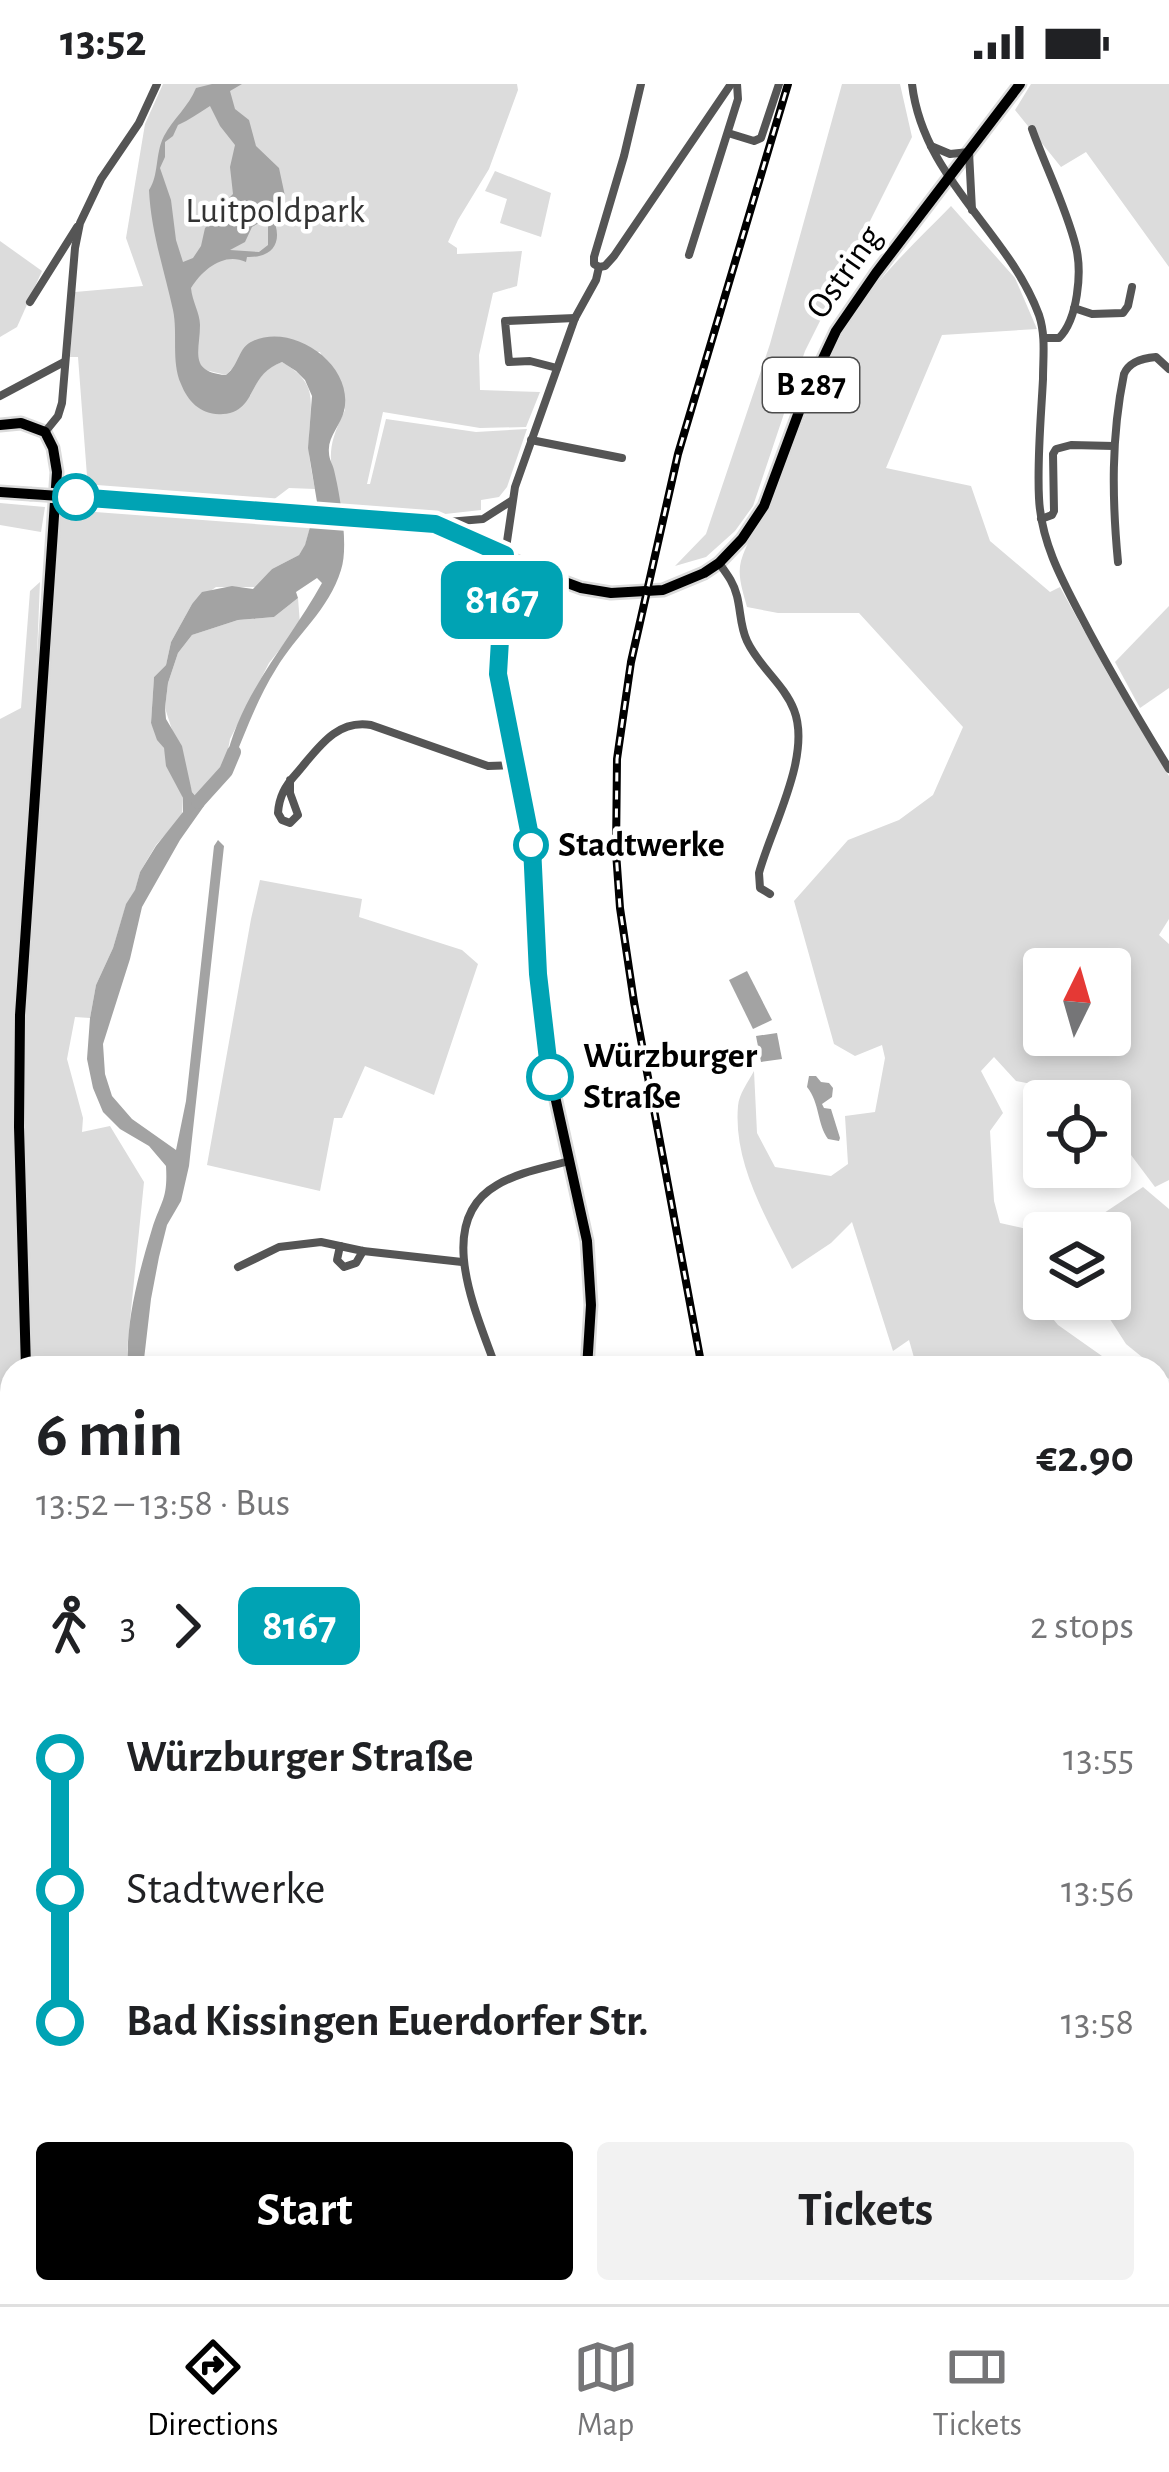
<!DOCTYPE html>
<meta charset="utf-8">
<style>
:root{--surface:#fff;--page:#f2f2f2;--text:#202124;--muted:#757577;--line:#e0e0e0;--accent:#000}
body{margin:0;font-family:"Alegreya Sans",sans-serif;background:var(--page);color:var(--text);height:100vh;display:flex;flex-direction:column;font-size:45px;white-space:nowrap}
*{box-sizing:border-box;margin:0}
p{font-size:39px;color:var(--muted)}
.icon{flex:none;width:66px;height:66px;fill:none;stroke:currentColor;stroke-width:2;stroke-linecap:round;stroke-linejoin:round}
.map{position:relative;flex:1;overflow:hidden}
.details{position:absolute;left:0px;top:1272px;width:1170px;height:948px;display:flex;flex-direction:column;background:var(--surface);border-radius:36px 36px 0 0;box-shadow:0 6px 18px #0003}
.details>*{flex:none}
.badge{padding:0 24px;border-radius:18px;font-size:42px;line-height:78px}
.needle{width:78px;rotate:5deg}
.tools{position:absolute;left:1023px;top:864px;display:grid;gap:24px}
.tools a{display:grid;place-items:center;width:108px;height:108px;border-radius:12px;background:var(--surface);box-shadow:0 6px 18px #0003;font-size:60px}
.map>.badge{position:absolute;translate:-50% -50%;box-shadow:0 0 0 6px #fff}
.legs{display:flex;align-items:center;gap:18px;height:132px;padding:0 36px;font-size:39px}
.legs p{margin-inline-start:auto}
.headline{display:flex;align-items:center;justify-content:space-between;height:204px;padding:0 36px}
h1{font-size:66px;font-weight:700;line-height:90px}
.primary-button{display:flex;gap:24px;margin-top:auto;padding:24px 36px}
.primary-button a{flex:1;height:138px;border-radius:12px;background:var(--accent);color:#fff;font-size:48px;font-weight:700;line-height:138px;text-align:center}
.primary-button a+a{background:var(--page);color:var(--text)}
ul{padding:0 36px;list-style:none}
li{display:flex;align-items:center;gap:42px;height:132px;font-size:45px}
li i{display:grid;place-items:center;width:18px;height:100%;margin:0 15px;background:currentColor}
li i::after{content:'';width:30px;height:30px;margin:-15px;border:9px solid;border-radius:50%;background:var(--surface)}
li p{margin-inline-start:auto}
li:first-child i{background:linear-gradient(#0000 50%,currentColor 0)}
li:last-child i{background:linear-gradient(currentColor 50%,#0000 0)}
.status{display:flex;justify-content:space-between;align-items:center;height:84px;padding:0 60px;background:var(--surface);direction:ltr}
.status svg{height:33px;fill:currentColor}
.tabs{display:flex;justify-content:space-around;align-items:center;height:168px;border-top:3px solid var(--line);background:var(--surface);font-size:33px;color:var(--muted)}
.tabs a{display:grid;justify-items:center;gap:6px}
.tabs .selected{color:var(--accent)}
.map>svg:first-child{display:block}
.green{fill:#dcdcdc;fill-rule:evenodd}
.water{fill:#a3a3a3;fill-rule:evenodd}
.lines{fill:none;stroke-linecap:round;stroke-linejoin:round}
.river{stroke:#a3a3a3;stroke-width:14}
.major-casing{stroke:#dbdbdb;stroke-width:15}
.minor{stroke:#555;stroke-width:8}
.major{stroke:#000;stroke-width:10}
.rail-casing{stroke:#000;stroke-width:8}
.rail{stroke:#fff;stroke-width:3;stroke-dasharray:9;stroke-linecap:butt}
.major-bridge-casing{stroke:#dbdbdb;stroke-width:15;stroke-linecap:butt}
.major-bridge{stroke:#000;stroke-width:10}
.line-1-casing{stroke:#fff;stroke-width:27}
.line-1{stroke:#00a3b4;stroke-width:18}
.stop-1-dot{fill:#fff;stroke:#00a3b4;stroke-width:6}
.labels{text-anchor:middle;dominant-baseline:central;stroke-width:9;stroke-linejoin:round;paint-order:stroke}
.shield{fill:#fff;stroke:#4c4c4c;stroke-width:3}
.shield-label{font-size:33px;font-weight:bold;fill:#000}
.park-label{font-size:36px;fill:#333;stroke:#fff}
.street-label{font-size:36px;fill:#000;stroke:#fff}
.stop-label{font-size:36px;font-weight:bold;fill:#000;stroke:#fff;text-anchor:start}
</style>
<div class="status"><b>13:52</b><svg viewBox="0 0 49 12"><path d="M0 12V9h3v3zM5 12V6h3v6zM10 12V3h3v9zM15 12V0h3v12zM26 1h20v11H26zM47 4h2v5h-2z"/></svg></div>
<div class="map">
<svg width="1169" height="2220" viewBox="0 0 1169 2220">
<rect width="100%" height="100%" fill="#fff"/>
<!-- green -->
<g class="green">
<path d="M163 0H517L518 6 489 85 458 136 448 158 457 164V170L522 167 517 202 493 209 479 271 480 306 540 308 526 343 480 344 383 328 367 400H370L386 335 476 348 527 345 507 403 499 413 481 416V426L445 430 340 422C330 378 324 368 345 326L320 268 238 278 226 291 205 286 198 277 177 286 250 312C259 294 263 285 282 278 320 300 310 318 309 356 308 372 312 389 315 405L289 404 248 435 311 440 305 462 299 471 272 485 257 503H216L192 520 171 558 166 581 154 593 151 639 164 664 183 714 182 732 156 761 140 788 135 807 126 821 113 864 96 901 90 934 75 933 67 975 83 1034 82 1048 110 1042 144 1098 127 1266 128 1284H31L24 1015 29 854 60 427 82 410 87 392 78 273H70L75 208 143 202 126 154 145 40Z"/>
<path d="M842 0H900L912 53 805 267 753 422 735 447 706 473 675 482 706 450 770 260Z"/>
<path d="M1031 0H1169V183L1086 68 1061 83 1015 26Z"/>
<path d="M495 87 551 109 541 153 500 139 507 115 485 107Z"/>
<path d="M951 122 1015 194 1037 245 942 251 886 384 971 402 990 457 1050 508 1060 503 1109 592 1169 692V835L1159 851 1169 860V1096L1155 1103 1110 1043V1017H1055L1037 1001 1016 997 994 973 981 987 1003 1029 990 1047 994 1117 1000 1139 1031 1146 1044 1155V1184L1035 1176H1024L1031 1208 1058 1241 1119 1284H917L909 1256 893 1267 852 1138 831 1159 792 1185C767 1135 733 1080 738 1022 739 1010 748 998 754 987L757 1049 775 1083 831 1092 848 1080 845 1032 875 1028 885 974 882 961 855 972 834 960 794 817 848 756 899 736 933 711 963 643 859 529H778L747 523C743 508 737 492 741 477 750 448 770 422 781 394 805 336 823 278 858 225 884 187 919 155 951 122ZM1044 885H1110V951H1044Z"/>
<path d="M0 157 42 187 17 243 0 253Z"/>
<path d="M0 419 45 423 41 448 0 441Z"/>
<path d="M40 498 32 691 12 1002 22 1284H12V1568L0 1607V635L21 624 30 507Z"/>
<path d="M298 514 300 540 269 579 230 655 225 682 197 714 192 708 165 624 168 599 178 569 192 551 238 536 274 533Z"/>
<path d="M1169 522V604L1140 624 1115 578Z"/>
<path d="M260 796 362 815 359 833 462 866 478 880 434 1011 365 982 342 1034H334L320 1107 207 1081 251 835Z"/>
<path d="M1143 1103 1169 1125V1295L1126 1260 1097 1215H1110V1149H1074Z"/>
<path d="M1158 1299 1169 1307V1486L1158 1479Z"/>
<path d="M12 1636V2096H0V1656Z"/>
<path d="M0 2108H12V2208H226L217 2220H0Z"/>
<path d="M267 2208H366L337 2220H257Z"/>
</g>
<!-- water -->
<g class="water">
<path d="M212 0H242L230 7 235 25 249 36 256 62 279 84 285 112 271 130C284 155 276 174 247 173L246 178C224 168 203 185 191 204 192 217 200 229 200 241 200 267 188 288 226 291 240 280 238 263 253 257 293 238 355 281 344 327 341 341 327 353 329 369 329 375 333 381 334 386 340 411 349 462 341 486 329 526 296 551 276 585 257 615 244 652 230 685L225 682C237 613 289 559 322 499L317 494 296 508 298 514 274 533 238 536 192 551 178 569 168 599 165 624 166 635 182 662 192 708 197 714 209 707 204 722 180 756 142 823 130 875 103 960 105 990 112 1012 132 1035 176 1066 186 1017 214 762 218 756 224 762 189 1082 181 1117 167 1141 159 1173 151 1215 143 1284H128C125 1239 139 1188 152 1145 161 1117 168 1115 166 1082L149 1062 120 1045 103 1028 93 1004 87 975 90 934 96 901 113 864 126 820 135 806 140 788 156 762 183 728V714L166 682 164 664 157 656 151 639 154 593 166 581 171 558 192 520 202 508 232 502 253 505 272 485 299 471 305 461 317 418 308 364 312 312 305 296 296 287 282 278C246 291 258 327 223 330 202 332 188 318 181 300 171 277 178 250 173 226 164 185 151 148 149 106 159 92 155 69 164 52 173 35 189 22 196 4ZM210 22 220 42 235 61 230 83 233 110 228 115 226 132 219 131 205 144 201 162 193 174 183 178 176 156 171 116 160 84 165 73V58L173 52 178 41C189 36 199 29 210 22ZM264 136 268 139V161L259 168 230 166 245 158 252 143Z"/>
<path d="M747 887 772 936 753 945 729 896Z"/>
<path d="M777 949 782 975 761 978 756 952Z"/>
<path d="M809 992H816L821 998 829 999 833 1004 832 1013 822 1020 824 1024 831 1025 840 1054 839 1057 828 1055C817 1040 820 1019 807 1003Z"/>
</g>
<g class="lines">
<!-- river -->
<g class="river">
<path d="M198 718 226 687 234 668"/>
<path d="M0 2115H12"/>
</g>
<!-- major casing -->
<g class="major-casing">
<g id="major">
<path d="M0 341 21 339 45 348 53 364 57 388 20 931 19 1043 26 1284"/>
<path d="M0 408 30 410"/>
<path d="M396 435 435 440 554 494 581 504 611 509 663 506 704 489 719 479 742 455 764 422 803 317 836 247 876 189 1020 0"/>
<path d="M475 459 492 480 502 498"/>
<path d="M505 471 498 590 532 762 538 890 547 976 587 1157 591 1221 587 1284"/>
<path d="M503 527 519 508 554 494"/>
<path d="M0 1618 12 1588"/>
<path d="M1052 2208 1058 2220"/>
</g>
</g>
<!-- minor -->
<g class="minor">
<path d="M912 0C923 95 1008 147 1039 231 1046 252 1043 273 1043 295 1041 334 1037 374 1039 414 1041 458 1062 496 1082 534 1109 586 1139 636 1169 685"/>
<path d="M1032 45C1046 84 1066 123 1076 163 1082 188 1078 235 1059 254H1044"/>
<path d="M728 49 754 57 761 54 779 0"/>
<path d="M931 62 950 70 969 68 972 126"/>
<path d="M689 171 738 15 737 0"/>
<path d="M599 183 605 182 614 172 731 0"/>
<path d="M30 218 77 143"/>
<path d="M1074 224 1092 230 1123 229 1128 222 1132 203"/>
<path d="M557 284 530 277 509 278 505 237 575 234"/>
<path d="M0 312 64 278"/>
<path d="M45 348 58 332 62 319 75 164 80 139 101 95 139 39 157 0"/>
<path d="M531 356 622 374"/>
<path d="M1041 435 1052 431 1054 427 1053 370 1056 365 1071 361 1114 362"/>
<path d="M436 439 483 435 511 417"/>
<path d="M505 471 515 403 575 234 596 196 599 183 594 180V173L624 72 641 0"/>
<path d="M1118 478C1112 415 1111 353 1124 290 1129 278 1144 274 1156 273L1169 285"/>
<path d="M719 479C727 490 734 499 737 512 741 528 740 542 747 557 759 583 784 600 794 626 812 672 771 744 759 789L760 804 770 810"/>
<path d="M290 696V709L298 731 290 739 282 736 278 729C279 713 285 702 296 690 317 666 335 635 371 641L488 682 515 681"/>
<path d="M340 1162 337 1176 344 1183 356 1179 363 1167"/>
<path d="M238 1183 279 1163 321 1158 363 1167 462 1178"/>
<path d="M496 1284C478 1232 432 1138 497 1101 519 1088 544 1084 569 1077"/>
<path d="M1158 2152 1169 2138"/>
<path d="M961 2208 966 2220"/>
<path d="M1139 2220 1140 2208"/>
</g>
<!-- major -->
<use href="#major" class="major"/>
<!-- rail casing -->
<g class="rail-casing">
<g id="rail">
<path d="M702 1284 634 918 620 824 616 768 617 675 631 578 678 370 788 0"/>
<path d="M245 2220 256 2208"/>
</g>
</g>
<!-- rail -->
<use href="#rail" class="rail"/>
<!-- major-bridge casing -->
<g class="major-bridge-casing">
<path id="major-bridge" d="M30 410 396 435"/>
</g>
<!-- major-bridge -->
<use href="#major-bridge" class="major-bridge"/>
</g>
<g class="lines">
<!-- line-1 casing -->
<g class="line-1-casing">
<path id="line-1" d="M76 413 435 440 505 471 498 590 532 762 538 890 550 993"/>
</g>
<!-- line-1 -->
<use href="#line-1" class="line-1"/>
</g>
<!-- markers -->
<g class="stop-1-dot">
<circle cx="76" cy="413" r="21"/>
<circle cx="531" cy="761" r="15"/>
<circle cx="550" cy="993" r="21"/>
</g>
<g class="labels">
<!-- shield labels -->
<rect class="shield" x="763" y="274" width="96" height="54" rx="9"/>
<g class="shield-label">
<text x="811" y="301">B 287</text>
</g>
<!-- park labels -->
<g class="park-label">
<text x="275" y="127">Luitpoldpark</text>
</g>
<!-- street labels -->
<g class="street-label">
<text transform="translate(844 188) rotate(-55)">Ostring</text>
</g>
<!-- stop labels -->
<g class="stop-label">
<text x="558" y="761">Stadtwerke</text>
<text x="583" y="972">Würzburger<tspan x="583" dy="41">Straße</tspan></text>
</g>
</g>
</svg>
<div class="tools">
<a><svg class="needle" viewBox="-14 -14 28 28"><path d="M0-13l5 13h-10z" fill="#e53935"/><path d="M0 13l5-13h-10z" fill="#757577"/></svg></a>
<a><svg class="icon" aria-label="locate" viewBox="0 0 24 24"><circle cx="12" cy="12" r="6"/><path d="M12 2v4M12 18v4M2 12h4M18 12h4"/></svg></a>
<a><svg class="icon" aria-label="layers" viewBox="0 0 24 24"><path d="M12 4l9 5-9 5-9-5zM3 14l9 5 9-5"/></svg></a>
</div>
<b class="badge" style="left:502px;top:516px;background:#00a3b4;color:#fff">8167</b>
<section class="details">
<div class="headline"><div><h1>6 min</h1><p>13:52 – 13:58 · Bus</p></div><b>€2.90</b></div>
<div class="legs"><svg class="icon" aria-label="walk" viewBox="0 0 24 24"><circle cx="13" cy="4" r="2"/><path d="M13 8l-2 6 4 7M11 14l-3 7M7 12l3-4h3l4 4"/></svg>3<svg class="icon" aria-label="forward" viewBox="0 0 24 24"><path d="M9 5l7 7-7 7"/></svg><b class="badge" style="background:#00a3b4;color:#fff">8167</b><p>2 stops</p></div>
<ul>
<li><i style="color:#00a3b4"></i><b>Würzburger Straße</b><p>13:55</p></li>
<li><i style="color:#00a3b4"></i><span>Stadtwerke</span><p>13:56</p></li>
<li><i style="color:#00a3b4"></i><b>Bad Kissingen Euerdorfer Str.</b><p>13:58</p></li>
</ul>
<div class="primary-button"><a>Start</a><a>Tickets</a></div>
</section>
</div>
<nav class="tabs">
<a class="selected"><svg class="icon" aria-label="directions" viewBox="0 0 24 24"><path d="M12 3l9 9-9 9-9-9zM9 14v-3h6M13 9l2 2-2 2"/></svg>Directions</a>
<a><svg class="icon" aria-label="map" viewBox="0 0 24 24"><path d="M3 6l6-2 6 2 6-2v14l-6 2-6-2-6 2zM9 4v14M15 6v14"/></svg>Map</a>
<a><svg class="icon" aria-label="tickets" viewBox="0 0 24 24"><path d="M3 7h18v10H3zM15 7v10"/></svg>Tickets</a>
</nav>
